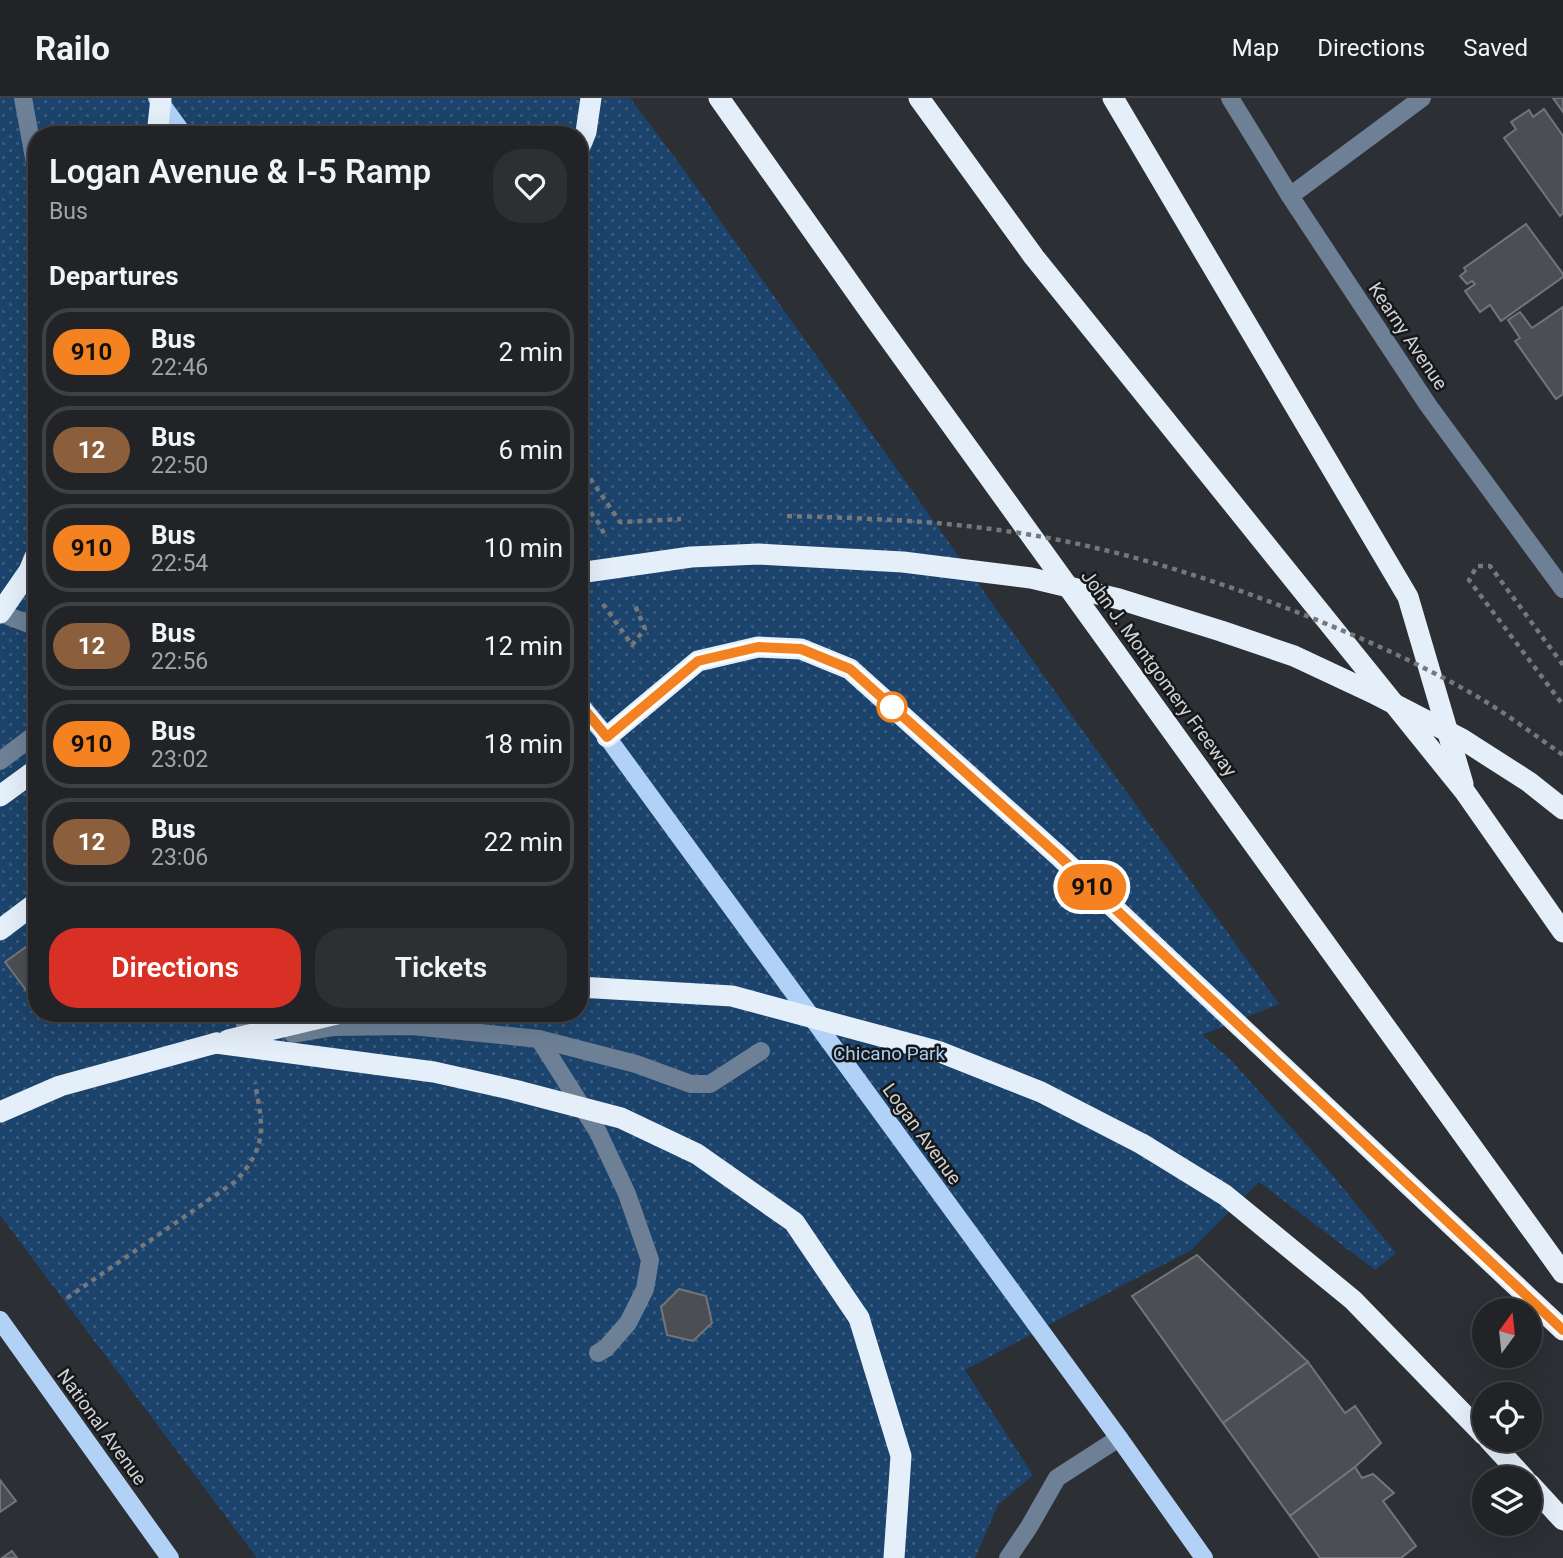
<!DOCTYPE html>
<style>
:root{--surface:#212326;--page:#2d2f32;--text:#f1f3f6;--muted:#a2a4a7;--line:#3e4043;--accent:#d93025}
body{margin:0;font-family:Roboto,sans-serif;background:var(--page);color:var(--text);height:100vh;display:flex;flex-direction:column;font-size:26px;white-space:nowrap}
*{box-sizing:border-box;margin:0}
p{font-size:23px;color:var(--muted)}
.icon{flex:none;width:38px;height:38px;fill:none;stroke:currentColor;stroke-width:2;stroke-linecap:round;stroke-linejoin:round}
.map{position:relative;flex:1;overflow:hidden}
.side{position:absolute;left:28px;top:28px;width:560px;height:896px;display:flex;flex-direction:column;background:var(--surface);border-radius:28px;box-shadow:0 7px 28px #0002,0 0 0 2px var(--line)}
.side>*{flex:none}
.badge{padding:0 14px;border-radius:23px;font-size:24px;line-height:46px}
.needle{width:46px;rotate:15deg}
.buttons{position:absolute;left:1472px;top:1200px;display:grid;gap:14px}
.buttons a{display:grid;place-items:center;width:70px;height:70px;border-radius:50%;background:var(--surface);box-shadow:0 7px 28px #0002,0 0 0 2px var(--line);font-size:35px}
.map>.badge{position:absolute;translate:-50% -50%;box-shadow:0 0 0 4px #fff}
h2{padding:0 21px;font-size:26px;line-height:63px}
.round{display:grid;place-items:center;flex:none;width:74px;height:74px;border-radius:28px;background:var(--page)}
.headline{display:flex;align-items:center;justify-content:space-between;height:119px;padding:0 21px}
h1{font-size:33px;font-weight:600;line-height:52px}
.cta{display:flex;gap:14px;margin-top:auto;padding:14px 21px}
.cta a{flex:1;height:80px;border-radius:28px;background:var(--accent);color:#fff;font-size:28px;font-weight:600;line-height:80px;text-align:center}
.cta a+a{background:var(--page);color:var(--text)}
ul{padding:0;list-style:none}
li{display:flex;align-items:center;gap:21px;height:88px;margin:0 14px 10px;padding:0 7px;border:4px solid var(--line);border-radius:28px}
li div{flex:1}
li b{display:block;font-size:26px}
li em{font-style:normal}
li .badge{min-width:77px;font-weight:700;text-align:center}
header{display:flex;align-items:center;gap:42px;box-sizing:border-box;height:98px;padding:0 35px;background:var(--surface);border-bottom:2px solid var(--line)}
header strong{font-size:33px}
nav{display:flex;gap:38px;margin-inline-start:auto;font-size:24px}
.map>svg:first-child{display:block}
.green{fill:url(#green-dots);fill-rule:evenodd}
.building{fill:#4b4e52;stroke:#727579;stroke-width:2}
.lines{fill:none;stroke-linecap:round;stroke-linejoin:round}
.path{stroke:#75777a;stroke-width:4.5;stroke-dasharray:5 5;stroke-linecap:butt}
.minor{stroke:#6d8096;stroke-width:18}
.major{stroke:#b1d2f6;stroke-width:18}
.highway{stroke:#e5effa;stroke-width:21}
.path-bridge{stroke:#75777a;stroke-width:4.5;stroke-dasharray:5 5;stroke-linecap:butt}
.highway-bridge{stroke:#e5effa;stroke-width:21}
.line-casing{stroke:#fff;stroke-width:16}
.line{stroke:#f58220;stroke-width:10}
.stop-dot{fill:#fff;stroke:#f58220;stroke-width:3.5}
.labels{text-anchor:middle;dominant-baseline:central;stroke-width:5;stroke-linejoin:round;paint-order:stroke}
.street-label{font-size:19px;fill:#d0d2d4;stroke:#161719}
.park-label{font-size:19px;fill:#a7cdf7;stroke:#161719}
</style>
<header>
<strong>Railo</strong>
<nav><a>Map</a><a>Directions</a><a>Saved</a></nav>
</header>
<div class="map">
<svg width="1563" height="1460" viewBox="0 0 1563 1460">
<defs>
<pattern id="green-dots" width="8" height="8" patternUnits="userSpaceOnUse" patternTransform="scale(1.75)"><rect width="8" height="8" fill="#1c436b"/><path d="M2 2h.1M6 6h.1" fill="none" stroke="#3c5d7f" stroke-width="1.8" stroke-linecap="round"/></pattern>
</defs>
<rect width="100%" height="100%" fill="#2c2f33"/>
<!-- green -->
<path class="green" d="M0 0H630L682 69C881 348 1078 628 1279 906L1202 937 1230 961 1321 1063 1396 1155 1375 1172 1259 1084 1190 1153 1123 1187 965 1272 1033 1377 998 1407 975 1460H257L0 1117ZM37 37H579V915H37Z"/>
<!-- building -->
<g class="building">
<path d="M1553 0H1563V14Z"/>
<path d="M1544 11 1563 38V115L1560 118 1504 40 1516 31 1511 24 1529 12 1533 19Z"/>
<path d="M1526 126 1563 176V179L1501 223 1490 207 1480 214 1465 193 1475 186 1472 183 1467 186 1460 178 1466 173 1464 170Z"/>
<path d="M1563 209V296L1556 301 1515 243 1520 240 1508 222 1520 214 1532 230Z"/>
<path d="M37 841V896L32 900 5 864Z"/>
<path d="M1197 1157 1308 1264 1223 1325 1132 1198Z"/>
<path d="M679 1191 706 1198 712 1225 693 1243 667 1237 661 1209Z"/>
<path d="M1308 1264 1345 1315 1355 1308 1381 1345 1355 1369 1290 1418 1223 1325Z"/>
<path d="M1355 1369 1362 1380 1373 1376 1394 1395 1383 1403 1416 1448 1401 1460H1320L1290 1418Z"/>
<path d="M0 1382 16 1403 0 1414Z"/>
<path d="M12 1453 17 1460H2Z"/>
</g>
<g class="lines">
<!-- path -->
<g class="path">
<path d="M579 398 600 427 604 436"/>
<path d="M603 506 632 547 645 531 634 505"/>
<path d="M1563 567 1490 468H1477L1469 482 1563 607"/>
<path d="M67 1200 236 1083C268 1047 263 1029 255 985"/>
</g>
<!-- minor -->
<g class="minor">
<path d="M23 0 37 76"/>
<path d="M1230 0 1290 98 1428 307 1563 491"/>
<path d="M1290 98 1422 0"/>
<path d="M0 515 37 529"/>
<path d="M0 663 37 635"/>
<path d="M243 915 248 943 255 942"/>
<path d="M293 936 334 929 412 928 539 941 636 966 691 986H710L761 953"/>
<path d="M539 941 598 1034 627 1096 650 1162 645 1191 628 1225 606 1250 598 1255"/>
<path d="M1008 1460 1029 1429 1057 1380 1119 1340"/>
</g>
<!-- major -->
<g class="major">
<path d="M157 0 184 37"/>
<path d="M579 605 607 639 1119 1340 1204 1460"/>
<path d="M0 1222 170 1460"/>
</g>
<!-- highway -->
<g class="highway">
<path d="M719 0 875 221 1563 1175"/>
<path d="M919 0 1034 159 1465 694 1563 834"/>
<path d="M1113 0 1408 499 1463 686"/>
<path d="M579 51 586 34 591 0"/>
<path d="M607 639 698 563 758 549 801 551 850 571 1061 760 1563 1232"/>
<path d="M0 698 37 671"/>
<path d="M0 832 37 804"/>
<path d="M0 1014 60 988 216 945"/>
<path d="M1142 1046 1225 1097 1353 1202 1484 1337"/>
<path d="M859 1220 901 1358 894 1460"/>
<path d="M1489 1342 1525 1381"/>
<path d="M1530 1386 1563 1422"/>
</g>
<!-- path-bridge -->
<g class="path-bridge">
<path d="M579 364 620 424 681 421"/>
<path d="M787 418C858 420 929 422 998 432 1098 445 1196 475 1289 511 1351 535 1413 562 1471 595 1503 613 1533 636 1563 657"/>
</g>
<!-- highway-bridge -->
<g class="highway-bridge">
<path d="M157 37 161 0"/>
<path d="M579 475 691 459 759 456 903 464 1031 480 1119 501 1221 533 1294 558 1373 595 1462 641 1529 684 1563 711"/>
<path d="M0 515 29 473 37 454"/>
<path d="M579 889 732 898 940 954 1041 994 1142 1046"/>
<path d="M228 942 341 915"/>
<path d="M216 945 434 974 514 992 621 1020 697 1056 794 1124 859 1220"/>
</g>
</g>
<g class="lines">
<!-- line casing -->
<g class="line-casing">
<path id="line" d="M579 605 607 639 698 563 758 549 801 551 850 571 1061 760 1563 1232"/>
</g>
<!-- line -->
<use href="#line" class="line"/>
</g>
<!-- markers -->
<circle class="stop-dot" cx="892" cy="609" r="14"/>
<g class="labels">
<!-- street labels -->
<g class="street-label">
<text transform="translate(1408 238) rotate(56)">Kearny Avenue</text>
<text transform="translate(1159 575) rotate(54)">John J. Montgomery Freeway</text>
<text transform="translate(922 1036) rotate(54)">Logan Avenue</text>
<text transform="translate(102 1329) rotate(54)">National Avenue</text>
</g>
<!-- park labels -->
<g class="park-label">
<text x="889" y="955">Chicano Park</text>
</g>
</g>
</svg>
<div class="buttons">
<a><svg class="needle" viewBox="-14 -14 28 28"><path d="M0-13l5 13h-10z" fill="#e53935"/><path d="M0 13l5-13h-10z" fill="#a2a4a7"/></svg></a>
<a><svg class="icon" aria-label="locate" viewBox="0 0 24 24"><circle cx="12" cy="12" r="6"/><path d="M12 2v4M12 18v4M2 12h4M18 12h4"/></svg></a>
<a><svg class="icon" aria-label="layers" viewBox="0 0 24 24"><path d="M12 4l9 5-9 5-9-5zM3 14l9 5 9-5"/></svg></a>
</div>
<b class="badge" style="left:1092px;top:789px;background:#f58220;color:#111">910</b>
<section class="side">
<div class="headline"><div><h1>Logan Avenue &amp; I-5 Ramp</h1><p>Bus</p></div><a class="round"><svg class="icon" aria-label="heart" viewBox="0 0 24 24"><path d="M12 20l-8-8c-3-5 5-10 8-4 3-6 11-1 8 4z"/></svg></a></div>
<h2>Departures</h2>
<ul>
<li><span class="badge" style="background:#f58220;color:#111">910</span><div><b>Bus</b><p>22:46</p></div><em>2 min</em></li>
<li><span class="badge" style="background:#8b5e3c;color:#fff">12</span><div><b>Bus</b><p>22:50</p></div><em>6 min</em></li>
<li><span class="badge" style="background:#f58220;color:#111">910</span><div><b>Bus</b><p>22:54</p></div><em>10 min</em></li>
<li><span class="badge" style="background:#8b5e3c;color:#fff">12</span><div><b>Bus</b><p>22:56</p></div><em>12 min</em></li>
<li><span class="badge" style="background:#f58220;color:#111">910</span><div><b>Bus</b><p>23:02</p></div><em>18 min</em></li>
<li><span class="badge" style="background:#8b5e3c;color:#fff">12</span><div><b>Bus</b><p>23:06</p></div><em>22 min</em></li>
</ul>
<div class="cta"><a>Directions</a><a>Tickets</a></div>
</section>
</div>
